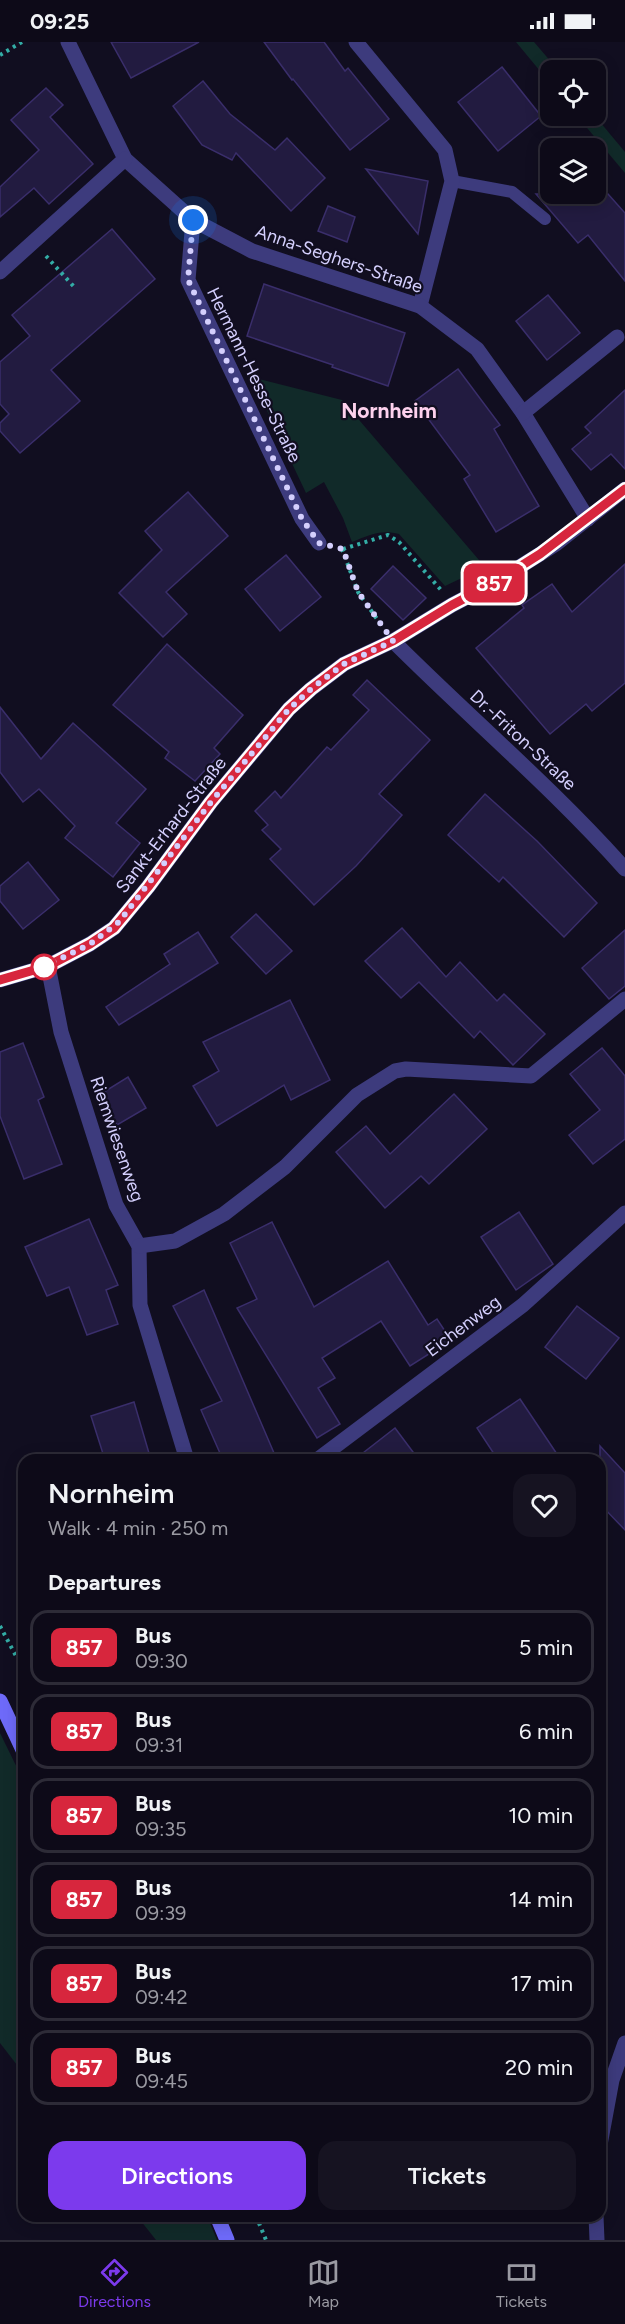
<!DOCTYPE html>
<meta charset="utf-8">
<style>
:root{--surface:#0d0a18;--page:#161321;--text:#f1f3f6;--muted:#9a9aa2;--line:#2d2b37;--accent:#7c3aed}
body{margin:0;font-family:Figtree,sans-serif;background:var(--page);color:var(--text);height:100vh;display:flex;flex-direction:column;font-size:22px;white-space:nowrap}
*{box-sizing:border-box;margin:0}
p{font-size:20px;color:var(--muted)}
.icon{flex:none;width:33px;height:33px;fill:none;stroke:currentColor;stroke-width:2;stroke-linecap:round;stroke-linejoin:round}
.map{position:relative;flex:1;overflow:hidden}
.sheet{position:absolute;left:18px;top:1412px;width:588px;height:768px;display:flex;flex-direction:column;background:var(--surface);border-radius:18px;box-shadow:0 3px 15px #0003,0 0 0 2px var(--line)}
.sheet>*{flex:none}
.badge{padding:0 12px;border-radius:9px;font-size:21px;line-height:39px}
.buttons{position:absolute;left:540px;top:18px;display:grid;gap:12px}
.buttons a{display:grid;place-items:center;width:66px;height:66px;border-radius:12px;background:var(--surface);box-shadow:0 3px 15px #0003,0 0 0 2px var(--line);font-size:30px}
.you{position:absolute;width:30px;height:30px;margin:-15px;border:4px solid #fff;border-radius:50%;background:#1a73e8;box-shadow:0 0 0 9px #1a73e833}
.map>.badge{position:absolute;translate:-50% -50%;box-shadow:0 0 0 3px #fff}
h2{padding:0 30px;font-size:22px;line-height:54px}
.round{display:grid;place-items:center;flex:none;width:63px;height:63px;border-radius:18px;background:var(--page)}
.overview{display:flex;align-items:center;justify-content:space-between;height:102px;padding:0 30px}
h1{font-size:28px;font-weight:600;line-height:45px}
.cta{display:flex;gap:12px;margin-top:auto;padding:12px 30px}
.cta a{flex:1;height:69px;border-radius:18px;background:var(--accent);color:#fff;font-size:24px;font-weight:600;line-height:69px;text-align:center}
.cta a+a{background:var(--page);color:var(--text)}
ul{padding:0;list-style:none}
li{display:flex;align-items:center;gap:18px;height:75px;margin:0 12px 9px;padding:0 18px;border:3px solid var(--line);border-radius:18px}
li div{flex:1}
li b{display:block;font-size:22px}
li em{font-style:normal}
li .badge{min-width:66px;font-weight:700;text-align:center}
.status{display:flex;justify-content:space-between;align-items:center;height:42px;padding:0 30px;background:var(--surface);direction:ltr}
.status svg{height:16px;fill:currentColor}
.tabs{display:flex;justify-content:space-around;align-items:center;height:84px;border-top:2px solid var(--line);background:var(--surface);font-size:16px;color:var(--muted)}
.tabs a{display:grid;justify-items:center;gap:3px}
.tabs .on{color:var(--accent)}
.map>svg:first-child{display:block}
.green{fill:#112a29}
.building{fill:#221b40;stroke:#3a2e6b;stroke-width:1.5}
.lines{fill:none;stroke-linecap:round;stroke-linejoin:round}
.path{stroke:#33ada6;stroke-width:4;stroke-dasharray:3 4.5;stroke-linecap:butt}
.service{stroke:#3d3b7d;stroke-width:12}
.minor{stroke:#3d3b7d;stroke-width:15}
.tertiary{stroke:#3d3b7d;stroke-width:15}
.secondary{stroke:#6e6af9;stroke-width:15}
.line-casing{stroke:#fff;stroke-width:14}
.line{stroke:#d7263d;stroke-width:9}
.walk{stroke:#d4cffd;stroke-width:6;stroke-dasharray:0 10.8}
.stop-dot{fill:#fff;stroke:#d7263d;stroke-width:3}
.labels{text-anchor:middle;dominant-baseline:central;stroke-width:4.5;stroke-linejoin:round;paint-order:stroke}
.street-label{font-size:18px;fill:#d4cffd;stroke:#110e20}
.quarter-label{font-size:21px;font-weight:bold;fill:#fdd1ed;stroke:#110e20}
</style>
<div class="status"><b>09:25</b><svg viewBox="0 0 49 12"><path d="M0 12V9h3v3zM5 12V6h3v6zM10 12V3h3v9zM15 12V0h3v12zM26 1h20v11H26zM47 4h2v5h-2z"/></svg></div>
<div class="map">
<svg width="625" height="2198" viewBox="0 0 625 2198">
<rect width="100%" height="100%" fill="#110e20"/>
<!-- green -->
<g class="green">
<path d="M516 0H534L558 28H550V41Z"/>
<path d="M577 74H595L625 110V131Z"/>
<path d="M251 335 342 358 485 525 445 544 399 492C381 487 369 493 352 500L343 476 324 440 306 451Z"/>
<path d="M0 1691 24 1740V2032L0 2001Z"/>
<path d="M137 2174H207L217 2198H156Z"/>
</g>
<!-- building -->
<g class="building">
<path d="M111 0H199L131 36Z"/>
<path d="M264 0H324L345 29 348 26 389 77 350 108 293 37 292 38Z"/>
<path d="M502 25 541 74 498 109 458 60Z"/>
<path d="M203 39 230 72 275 108 287 96 325 136 291 169 236 111 232 118 202 103 173 64Z"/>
<path d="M46 46 63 63 50 75 93 122 49 162 34 146 0 175V145L39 108 11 78Z"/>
<path d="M366 127 428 139 418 192Z"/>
<path d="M536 152H608L625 171V239L588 193 578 201Z"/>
<path d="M328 164 355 175 347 200 318 189Z"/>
<path d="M112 187 155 237 51 328 80 359 20 411 0 389V381L9 372 0 362V320L30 294 12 273Z"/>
<path d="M264 242 405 291 388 344 332 325 333 323 247 294Z"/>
<path d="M548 253 580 291 547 318 516 279Z"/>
<path d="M458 327 500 383 494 387 539 464 496 490 464 437 470 433 415 359Z"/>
<path d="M625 348V427L611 412 591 428 572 407 591 391 585 385Z"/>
<path d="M188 450 228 494 166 550 187 572 163 595 119 551 162 508 145 489Z"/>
<path d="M286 513 321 555 280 589 245 547Z"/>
<path d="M625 522V641L592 669 586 662 550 692 476 606 524 566 522 563 552 542 572 570Z"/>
<path d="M393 524 426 556 403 578 371 547Z"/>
<path d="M167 602 243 673 214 706 220 712 195 739 165 716 169 710 113 663Z"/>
<path d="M367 638 430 698 379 752 402 773 356 824 314 863 270 817 281 807 262 788 268 783 255 769 275 749 281 756 327 705 331 708 369 668 353 653Z"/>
<path d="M0 665 41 717 73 681 146 747 116 781 140 801 113 835 65 796 75 784 39 747 23 760 0 730Z"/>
<path d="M485 752 537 799 597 861 564 895 503 835 499 840 448 793Z"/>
<path d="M28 820 59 858 23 887 0 859V844Z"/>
<path d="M256 872 292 909 266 932 231 895Z"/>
<path d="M402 886 446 935 460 920 497 959 504 952 545 992 513 1023 480 989 474 996 419 940 401 956 365 919Z"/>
<path d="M625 888V944L609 957 582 926Z"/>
<path d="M198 890 218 921 119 983 106 965 170 922 164 912Z"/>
<path d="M290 958 330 1038 291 1058 284 1043 217 1084 193 1044 219 1029 203 1000Z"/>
<path d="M23 1001 44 1055 38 1058 62 1122 24 1137 0 1074V1010Z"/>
<path d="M602 1006 625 1034V1097L593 1122 569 1093 600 1068 570 1032Z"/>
<path d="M128 1035 146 1066 117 1083 99 1053Z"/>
<path d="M454 1052 487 1087 429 1142 421 1134 385 1166 336 1110 366 1084 390 1112Z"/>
<path d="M519 1170 553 1222 516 1248 481 1195Z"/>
<path d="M89 1177 118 1243 106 1248 118 1282 87 1293 69 1245 47 1254 25 1205Z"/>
<path d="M272 1180 314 1265 388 1219 428 1283 437 1277 451 1298 410 1324 381 1279 322 1316 335 1336 318 1346 340 1382 317 1396 237 1266 257 1257 230 1201Z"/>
<path d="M204 1248 277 1418H223L201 1368 222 1359 173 1264Z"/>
<path d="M577 1264 619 1296 586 1337 545 1305Z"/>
<path d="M520 1357 561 1418H498L477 1386Z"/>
<path d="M134 1360 151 1418H105L91 1374Z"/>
<path d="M395 1386 419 1418H354Z"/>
<path d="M600 1404 625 1431V1488L600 1462Z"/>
</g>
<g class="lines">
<!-- path -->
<g class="path">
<path d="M0 13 22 0"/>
<path d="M46 214 76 247"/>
<path d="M342 507 358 550 382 584"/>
<path d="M343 507 388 493 399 500 441 548"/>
<path d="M0 1584 24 1629"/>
<path d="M256 2174 266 2198"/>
</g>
<!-- service -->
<path class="service" d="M452 139 512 150 545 177"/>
<!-- minor -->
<g class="minor">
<path d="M68 0 125 117 193 178 188 238 302 477 319 501"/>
<path d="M356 0 445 108 452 139 420 264"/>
<path d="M193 178 252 209 420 264 477 307 523 371 588 477"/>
<path d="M0 230 125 117"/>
<path d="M523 371 617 295"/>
<path d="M48 924 61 990 116 1163 139 1204 140 1263 187 1418"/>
<path d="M139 1204 175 1199 224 1172 285 1125 357 1053 395 1029 406 1027 531 1034 625 957"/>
<path d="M317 1418 523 1263 625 1171"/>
<path d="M600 2103 612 2038 625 2001"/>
<path d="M596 2174 597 2198"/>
</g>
<!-- tertiary -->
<g class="tertiary">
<path d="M393 599C470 676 553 746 625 827"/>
<path d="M0 938 48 924 90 902 114 886 148 845 211 760 289 667 311 647 344 622 393 599 452 563 494 541 556 502 625 447"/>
</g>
<!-- secondary -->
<g class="secondary">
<path d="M0 1659 24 1710"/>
<path d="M217 2174 227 2198"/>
</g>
</g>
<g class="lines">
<!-- line casing -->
<g class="line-casing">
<path id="line" d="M0 938 48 924 90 902 114 886 148 845 211 760 289 667 311 647 344 622 393 599 452 563 494 541 540 512 625 447"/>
</g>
<!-- line -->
<use href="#line" class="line"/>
<!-- walk -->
<path class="walk" d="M44 925 90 902 119 880 211 760 289 667 311 647 344 622 393 599 358 550 343 507 319 501 302 477 188 238 193 178"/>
</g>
<!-- markers -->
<circle class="stop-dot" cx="44" cy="925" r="12"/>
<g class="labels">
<!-- street labels -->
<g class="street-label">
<text transform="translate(339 217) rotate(19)">Anna-Seghers-Straße</text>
<text transform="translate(254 333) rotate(64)">Hermann-Hesse-Straße</text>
<text transform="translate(523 698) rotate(43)">Dr.-Friton-Straße</text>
<text transform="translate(171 783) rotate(-52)">Sankt-Erhard-Straße</text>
<text transform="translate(117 1097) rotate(71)">Riemwiesenweg</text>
<text transform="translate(463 1284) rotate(-37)">Eichenweg</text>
</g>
<!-- quarter labels -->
<g class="quarter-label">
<text x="389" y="368">Nornheim</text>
</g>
</g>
</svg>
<div class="buttons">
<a><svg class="icon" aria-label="locate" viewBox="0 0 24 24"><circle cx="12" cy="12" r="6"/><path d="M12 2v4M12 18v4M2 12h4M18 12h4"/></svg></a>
<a><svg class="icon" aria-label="layers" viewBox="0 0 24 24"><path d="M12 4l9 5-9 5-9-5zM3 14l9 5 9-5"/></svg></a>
</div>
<div class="you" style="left:193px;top:178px"></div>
<b class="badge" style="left:494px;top:541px;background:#d7263d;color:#fff">857</b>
<section class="sheet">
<div class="overview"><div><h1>Nornheim</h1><p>Walk · 4 min · 250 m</p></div><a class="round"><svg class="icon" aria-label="heart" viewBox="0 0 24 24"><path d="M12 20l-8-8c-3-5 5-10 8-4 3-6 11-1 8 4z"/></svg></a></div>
<h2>Departures</h2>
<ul>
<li><span class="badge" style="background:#d7263d;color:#fff">857</span><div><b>Bus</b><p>09:30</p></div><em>5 min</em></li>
<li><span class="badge" style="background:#d7263d;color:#fff">857</span><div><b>Bus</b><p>09:31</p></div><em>6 min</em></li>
<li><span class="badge" style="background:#d7263d;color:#fff">857</span><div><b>Bus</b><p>09:35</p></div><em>10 min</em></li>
<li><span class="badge" style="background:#d7263d;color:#fff">857</span><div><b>Bus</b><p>09:39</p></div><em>14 min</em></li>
<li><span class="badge" style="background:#d7263d;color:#fff">857</span><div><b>Bus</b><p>09:42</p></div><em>17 min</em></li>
<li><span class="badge" style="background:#d7263d;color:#fff">857</span><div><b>Bus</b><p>09:45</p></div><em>20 min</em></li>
</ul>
<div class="cta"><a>Directions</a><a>Tickets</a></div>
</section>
</div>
<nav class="tabs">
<a class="on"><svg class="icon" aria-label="directions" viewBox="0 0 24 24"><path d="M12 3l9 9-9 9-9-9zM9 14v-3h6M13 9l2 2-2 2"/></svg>Directions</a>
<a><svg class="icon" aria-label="map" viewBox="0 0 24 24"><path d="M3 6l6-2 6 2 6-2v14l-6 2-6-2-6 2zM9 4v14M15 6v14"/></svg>Map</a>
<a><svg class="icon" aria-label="tickets" viewBox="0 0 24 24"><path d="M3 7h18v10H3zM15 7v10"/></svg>Tickets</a>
</nav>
